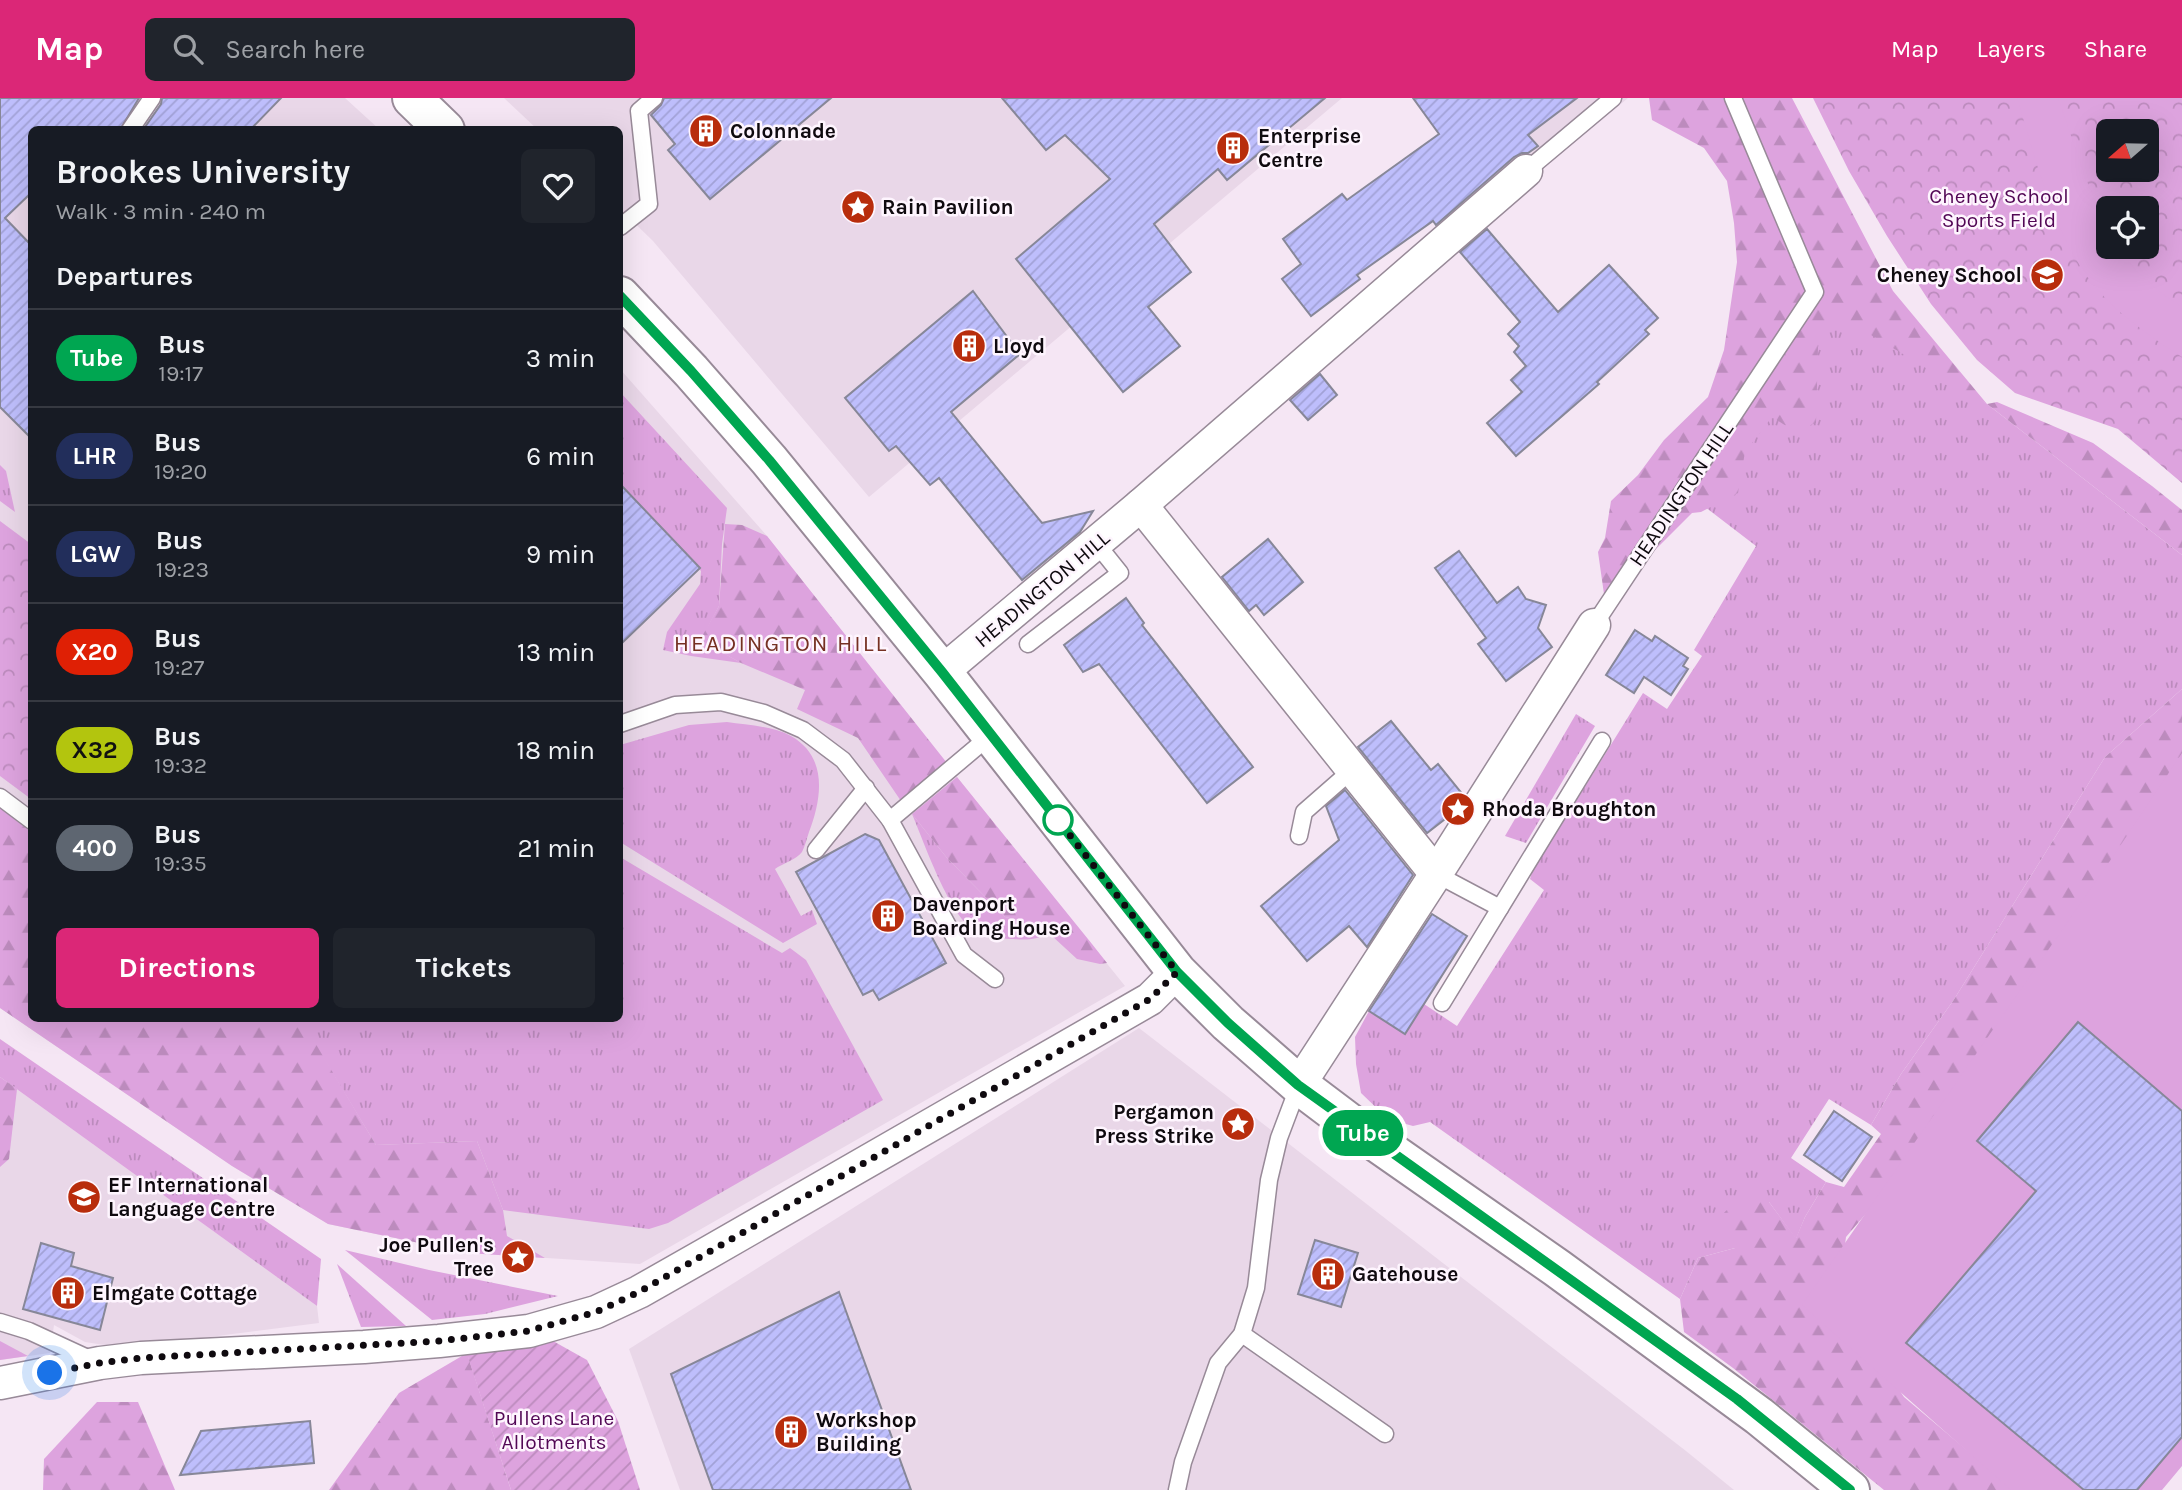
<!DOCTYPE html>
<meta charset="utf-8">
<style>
:root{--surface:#171b24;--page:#20242c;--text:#f1f3f6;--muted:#9ea1a6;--line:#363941;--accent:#db2777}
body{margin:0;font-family:Karla,sans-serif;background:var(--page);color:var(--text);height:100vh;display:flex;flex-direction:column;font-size:26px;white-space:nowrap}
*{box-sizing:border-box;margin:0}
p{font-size:23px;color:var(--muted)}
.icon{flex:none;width:38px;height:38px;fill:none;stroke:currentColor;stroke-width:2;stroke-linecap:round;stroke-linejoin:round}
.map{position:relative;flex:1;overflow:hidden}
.drawer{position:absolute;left:28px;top:28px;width:595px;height:896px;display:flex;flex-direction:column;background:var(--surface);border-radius:10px;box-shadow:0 7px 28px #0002}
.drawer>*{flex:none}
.badge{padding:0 14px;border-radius:23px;font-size:24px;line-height:46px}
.needle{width:46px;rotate:250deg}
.tools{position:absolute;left:2096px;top:21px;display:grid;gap:14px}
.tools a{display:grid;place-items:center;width:63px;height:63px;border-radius:10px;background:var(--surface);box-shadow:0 7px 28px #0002;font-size:35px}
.you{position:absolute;width:35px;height:35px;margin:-18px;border:5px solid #fff;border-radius:50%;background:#1a73e8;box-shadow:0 0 0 10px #1a73e833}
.map>.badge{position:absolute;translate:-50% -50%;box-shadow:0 0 0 4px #fff}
h2{padding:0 28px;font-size:26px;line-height:63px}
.round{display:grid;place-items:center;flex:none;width:74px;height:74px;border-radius:10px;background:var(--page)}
.summary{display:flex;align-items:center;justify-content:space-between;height:119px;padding:0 28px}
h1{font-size:33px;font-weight:700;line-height:52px}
.action{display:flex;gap:14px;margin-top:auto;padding:14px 28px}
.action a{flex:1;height:80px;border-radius:10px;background:var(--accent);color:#fff;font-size:28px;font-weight:700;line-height:80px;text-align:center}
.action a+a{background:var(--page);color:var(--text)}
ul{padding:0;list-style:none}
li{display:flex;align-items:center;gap:21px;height:98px;padding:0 28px;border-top:2px solid var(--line)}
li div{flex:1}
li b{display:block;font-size:26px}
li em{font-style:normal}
li .badge{min-width:77px;font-weight:700;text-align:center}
header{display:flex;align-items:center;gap:42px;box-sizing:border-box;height:98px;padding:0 35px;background:var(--accent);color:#fff}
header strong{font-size:33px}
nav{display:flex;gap:38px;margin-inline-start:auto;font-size:24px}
.search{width:490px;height:63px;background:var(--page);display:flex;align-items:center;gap:18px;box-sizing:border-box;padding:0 24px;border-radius:10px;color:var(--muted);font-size:26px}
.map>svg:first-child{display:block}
.education{fill:#e9d7e8}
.grass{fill:url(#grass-tufts)}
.forest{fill:url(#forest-firs)}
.park{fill:url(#park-crowns);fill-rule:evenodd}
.garden{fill:url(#garden-furrows)}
.pitch{fill:#dda3de}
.building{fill:url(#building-hatch);stroke:#878798;stroke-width:2}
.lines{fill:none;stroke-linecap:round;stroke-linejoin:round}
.lane-casing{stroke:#988a98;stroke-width:19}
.street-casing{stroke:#988a98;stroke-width:35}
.primary-casing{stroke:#988a98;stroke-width:42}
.lane{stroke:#fff;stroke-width:16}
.street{stroke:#fff;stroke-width:32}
.primary{stroke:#fff;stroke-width:38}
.line-casing{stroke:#fff;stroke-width:16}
.line{stroke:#00a651;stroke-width:10}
.walk{stroke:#0f0a0f;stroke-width:7;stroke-dasharray:0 12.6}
.stop-dot{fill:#fff;stroke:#00a651;stroke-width:3.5}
.labels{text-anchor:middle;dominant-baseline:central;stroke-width:5;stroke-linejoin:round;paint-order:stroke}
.poi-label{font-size:21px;font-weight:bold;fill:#0f0a0f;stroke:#fef5fe;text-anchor:start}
.park-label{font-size:21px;fill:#520755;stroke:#fef5fe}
.street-label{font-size:21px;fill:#0f0a0f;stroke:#fef5fe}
.neighbourhood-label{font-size:23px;letter-spacing:2px;fill:#763123;stroke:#fef5fe}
</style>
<header>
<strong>Map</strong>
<div class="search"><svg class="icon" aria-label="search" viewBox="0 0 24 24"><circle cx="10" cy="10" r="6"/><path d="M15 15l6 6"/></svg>Search here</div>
<nav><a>Map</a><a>Layers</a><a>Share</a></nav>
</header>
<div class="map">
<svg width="2182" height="1392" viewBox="0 0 2182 1392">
<defs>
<pattern id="grass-tufts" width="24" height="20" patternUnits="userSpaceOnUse" patternTransform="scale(1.75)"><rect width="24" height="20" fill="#dda3de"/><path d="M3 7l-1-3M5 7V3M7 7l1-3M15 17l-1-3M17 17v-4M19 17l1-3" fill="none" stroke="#bc8bbd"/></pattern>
<pattern id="forest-firs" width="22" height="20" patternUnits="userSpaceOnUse" patternTransform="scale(1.75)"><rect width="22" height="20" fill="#dda3de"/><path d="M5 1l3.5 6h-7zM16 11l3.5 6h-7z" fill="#bc8bbd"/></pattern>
<pattern id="park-crowns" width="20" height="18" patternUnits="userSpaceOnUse" patternTransform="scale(1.75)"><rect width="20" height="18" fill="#dda3de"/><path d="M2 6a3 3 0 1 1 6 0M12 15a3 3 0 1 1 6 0" fill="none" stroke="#bc8bbd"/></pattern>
<pattern id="garden-furrows" width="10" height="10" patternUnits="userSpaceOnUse" patternTransform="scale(1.75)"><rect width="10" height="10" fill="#dda3de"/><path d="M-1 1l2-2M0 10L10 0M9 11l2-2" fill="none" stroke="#bc8bbd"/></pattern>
<pattern id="building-hatch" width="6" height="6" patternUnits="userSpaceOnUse" patternTransform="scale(1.75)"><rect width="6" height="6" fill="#bebefc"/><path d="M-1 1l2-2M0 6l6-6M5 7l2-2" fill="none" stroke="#a2a2d7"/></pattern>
</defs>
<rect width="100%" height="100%" fill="#f5e6f4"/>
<!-- education -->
<g class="education">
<path d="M0 0H345L379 31 32 32V920H620V271L767 438 957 679 1125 888 640 1166 467 1155 328 1126 232 1068 0 910Z"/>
<path d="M504 0H1342L869 399 653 143 620 111V32L537 31Z"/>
<path d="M1444 0H1628L1520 90Z"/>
<path d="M1139 930 1686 1353 1734 1392H680L629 1251Z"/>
<path d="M0 979 317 1208 319 1225 124 1250 85 1244 54 1227 50 1255 0 1262Z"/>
</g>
<!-- grass -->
<g class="grass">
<path d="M1829 194 1987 306 2182 457V591L2105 659 1953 903 1901 976 1871 1027 1829 1001 1791 1060 1826 1084 1805 1119 1796 1141 1769 1104 1735 1150 1698 1160 1680 1201 1430 1024 1413 1028 1388 1021 1361 995 1356 966 1355 939 1369 913 1405 936 1424 906 1457 928 1544 792 1530 781 1532 774 1643 595 1667 611 1702 558 1694 552 1756 448 1696 402Z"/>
<path d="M620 294 727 410 722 446 719 508 701 542 741 565 691 558 663 552 667 534 700 486 701 473 620 386Z"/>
<path d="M0 367 6 373 15 414 0 403Z"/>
<path d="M1576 616 1595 628 1526 745 1505 738Z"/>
<path d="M727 624C747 627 773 628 791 638 828 659 822 700 809 734 807 740 805 748 802 754 797 761 782 766 775 771L801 818 812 812 817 826 783 845 620 744V647L689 627Z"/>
<path d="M912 716 947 760 1005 819 1039 826 1049 835C1036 842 1027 842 1013 841 1002 841 986 839 976 834 950 820 924 744 912 716Z"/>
<path d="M620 759 782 855 790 850 806 862 883 1002 668 1125 649 1131 503 1112 477 1043 376 1047 300 921 620 920Z"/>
<path d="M0 941 321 1161 317 1208 0 979Z"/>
<path d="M345 1152 429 1172 558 1198 485 1216 432 1222Z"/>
<path d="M337 1166 406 1228 361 1229Z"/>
</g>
<!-- forest -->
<g class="forest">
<path d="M1649 0H1792L1893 193 1987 306 1997 304 2093 345 2152 388 2182 412V457L1987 306 1834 215 1818 249 1816 325 1794 333 1772 319 1745 354 1738 395 1701 414 1692 415 1652 455 1615 511 1605 503 1598 454 1605 440 1611 403 1638 377 1664 342 1708 299 1724 252 1737 164 1734 125 1727 83 1704 50 1652 22Z"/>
<path d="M725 426 742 427 767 438 947 665 901 703 858 640 797 611 805 592 741 565 700 542 719 508Z"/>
<path d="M2182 591V672L1899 1077 1846 1139 1839 1193 1869 1247 1904 1299 2014 1392H1884L1733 1270 1684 1234 1680 1201 1698 1160 1735 1150 1720 1129 1723 1116 1737 1101 1769 1104 1796 1140 1805 1119 1826 1084 1844 1089 1881 1036 1871 1027 1901 976 1953 903 2105 659Z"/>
<path d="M957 679 1092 846 1107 865 1100 866 1077 861 1039 826 1005 819 947 760 912 716Z"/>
<path d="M0 710 31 734 32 920 301 921 376 1047 477 1043 503 1112 507 1138 545 1160 467 1155 328 1126 232 1068 0 910Z"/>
<path d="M0 979 17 991 9 1061 0 1069Z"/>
<path d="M0 1243 28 1258 0 1262Z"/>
<path d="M467 1255 511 1392H329L399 1295Z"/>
<path d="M97 1304H138L175 1392H43L44 1361Z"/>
</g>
<!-- park -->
<g class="park">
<path d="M1813 0H2182V385L2118 331 2015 295 1977 262 1931 206 1887 138 1849 73ZM2109 33H2147V72H2109ZM2109 110H2147V149H2109Z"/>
<path d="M0 423 31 446V701L0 678Z"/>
</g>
<!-- garden -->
<path class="garden" d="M553 1243 587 1262 618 1323 640 1392H511L467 1256Z"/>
<!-- pitch -->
<g class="pitch">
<path d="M2017 0H2058L2086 81 2109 135V149H2118C2134 174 2157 193 2182 209V259C2145 235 2106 208 2082 171 2050 122 2034 55 2017 0Z"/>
<path d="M2182 655V1368L2162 1392H2011L1802 1207 2114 757Z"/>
</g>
<!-- building -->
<g class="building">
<path d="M0 0H139L120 32H32V94L5 120 32 148V341L0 309Z"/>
<path d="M162 0H281L250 32H143L161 6Z"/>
<path d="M664 0H831L710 101 668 52 675 46 651 17 661 7Z"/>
<path d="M1002 0H1325L1227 82 1218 71 1154 126 1191 174 1148 209 1180 248 1123 294 1016 161 1110 81 1065 37 1046 52Z"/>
<path d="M1413 0H1577L1528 37 1538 48 1528 55H1522L1514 59 1436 127 1433 123 1357 177 1360 181 1311 218 1282 181 1301 166 1283 141 1342 96 1347 102 1439 36Z"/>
<path d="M1487 131 1558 214 1609 167 1658 220 1645 232 1649 236 1597 284 1599 286 1516 358 1487 325 1522 294 1511 282 1526 268 1514 254 1519 248 1508 236 1520 224 1460 154Z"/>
<path d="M973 193 1020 256 951 314 1042 425 1093 413 1080 434 1022 482 939 380 930 387 896 348 889 353 845 300Z"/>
<path d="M1320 276 1337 297 1308 322 1290 302Z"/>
<path d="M620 386 700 470 620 547Z"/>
<path d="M1268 441 1303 484 1264 517 1256 507 1249 513 1222 479Z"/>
<path d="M1459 453 1497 505 1518 489 1526 501 1546 507 1538 530 1552 549 1506 583 1478 546 1486 540 1435 470Z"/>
<path d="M1126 500 1144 525 1142 527 1253 669 1207 705 1099 566 1083 574 1064 547Z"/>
<path d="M1635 532 1652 543 1655 538 1688 560 1683 568 1688 571 1671 597 1644 579 1634 595 1606 577Z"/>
<path d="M1391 623 1431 672 1438 666 1464 698 1454 714 1427 735 1358 649Z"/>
<path d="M1345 692 1413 777 1367 849 1349 828 1307 863 1261 808 1339 742 1326 708Z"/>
<path d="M865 736 879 742 946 865 879 902 873 892 863 897 796 774Z"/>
<path d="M1432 816 1467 838 1405 936 1369 913Z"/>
<path d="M2078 924 2182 1013V1339L2137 1392H2084L1906 1245 2036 1093 1977 1043Z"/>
<path d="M1834 1013 1872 1039 1842 1083 1804 1057Z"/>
<path d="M1315 1142 1358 1155 1341 1209 1298 1196Z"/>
<path d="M41 1145 74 1155 71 1168 113 1180 100 1232 23 1211Z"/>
<path d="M839 1194 911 1392H713L671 1276Z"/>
<path d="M310 1323 314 1365 180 1377 201 1333Z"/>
</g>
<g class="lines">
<!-- lane casing -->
<g class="lane-casing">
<g id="lane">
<path d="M130 32 152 0"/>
<path d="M1526 73 1613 0"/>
<path d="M620 129 649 106 639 13 654 0"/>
<path d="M1594 527 1815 194 1733 0"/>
<path d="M1028 546 1120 475 1096 445"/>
<path d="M620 626 675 607 721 604 764 615 803 632 843 662 890 722 964 857 995 881"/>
<path d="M0 699 32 723"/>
<path d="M890 722 991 637"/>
<path d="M1299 738 1304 714 1352 672"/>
<path d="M816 752 866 690"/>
<path d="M1436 776 1500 810"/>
<path d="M1442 905 1602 643"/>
<path d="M0 1224 29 1233 94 1263"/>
<path d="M1242 1236 1385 1336"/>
<path d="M1177 1392 1183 1364 1218 1265 1242 1236 1256 1190 1269 1082 1279 1040 1299 987"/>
</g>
</g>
<!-- street casing -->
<g class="street-casing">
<g id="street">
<path d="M1141 407 1436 776"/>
<path d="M942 574 1141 407 1526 73"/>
<path d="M1299 987 1436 776 1594 527"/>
<path d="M0 1285 100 1265 141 1260 364 1249 439 1243 529 1233 596 1214 639 1194 706 1156 1150 901 1177 874"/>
</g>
</g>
<!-- primary casing -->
<g class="primary-casing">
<g id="primary">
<path d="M412 0 445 32"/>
<path d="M620 198 691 273 769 362 942 574 1177 874 1228 925 1299 987 1352 1027 1557 1170 1759 1318 1850 1392"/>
</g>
</g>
<!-- lane -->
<use href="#lane" class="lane"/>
<!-- street -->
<use href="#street" class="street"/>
<!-- primary -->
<use href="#primary" class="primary"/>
</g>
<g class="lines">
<!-- line casing -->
<g class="line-casing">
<path id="line" d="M620 198 691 273 769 362 942 574 1177 874 1228 925 1298 987 1737 1301 1850 1392"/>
</g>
<!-- line -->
<use href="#line" class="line"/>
<!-- walk -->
<path class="walk" d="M50 1275 100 1265 141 1260 439 1243 528 1233 596 1214 639 1194 1150 901 1177 874 1058 722"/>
</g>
<!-- icons -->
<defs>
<g id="building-disc" transform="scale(1.75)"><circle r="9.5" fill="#b82d0c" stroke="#fef5fe"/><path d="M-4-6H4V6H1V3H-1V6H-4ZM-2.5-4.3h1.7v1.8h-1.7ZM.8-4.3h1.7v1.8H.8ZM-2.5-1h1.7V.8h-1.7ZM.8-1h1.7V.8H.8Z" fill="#fff"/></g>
<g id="sight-disc" transform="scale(1.75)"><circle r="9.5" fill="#b82d0c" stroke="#fef5fe"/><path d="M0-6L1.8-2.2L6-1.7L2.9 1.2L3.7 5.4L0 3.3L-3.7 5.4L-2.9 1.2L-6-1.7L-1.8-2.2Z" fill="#fff"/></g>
<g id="school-disc" transform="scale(1.75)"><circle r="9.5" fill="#b82d0c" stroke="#fef5fe"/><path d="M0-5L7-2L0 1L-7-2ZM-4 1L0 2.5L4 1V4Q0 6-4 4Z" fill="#fff"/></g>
<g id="university-disc" transform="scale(1.75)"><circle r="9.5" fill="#b82d0c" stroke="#fef5fe"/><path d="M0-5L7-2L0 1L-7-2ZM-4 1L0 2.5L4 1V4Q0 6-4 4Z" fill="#fff"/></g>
</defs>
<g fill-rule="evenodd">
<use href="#building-disc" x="706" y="33"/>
<use href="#building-disc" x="1233" y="50"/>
<use href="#sight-disc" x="858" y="109"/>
<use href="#school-disc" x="2047" y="177"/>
<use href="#building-disc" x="969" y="248"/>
<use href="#sight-disc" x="1458" y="711"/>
<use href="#building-disc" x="888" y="818"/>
<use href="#sight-disc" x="1238" y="1026"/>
<use href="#university-disc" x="84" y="1099"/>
<use href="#sight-disc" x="518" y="1159"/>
<use href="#building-disc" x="1328" y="1176"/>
<use href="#building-disc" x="68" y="1195"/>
<use href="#building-disc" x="791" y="1334"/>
</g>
<!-- markers -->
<circle class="stop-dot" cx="1058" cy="722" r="14"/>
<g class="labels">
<!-- poi labels -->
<g class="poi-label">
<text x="730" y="33">Colonnade</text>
<text x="1258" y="38">Enterprise<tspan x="1258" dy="24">Centre</tspan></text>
<text x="882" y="109">Rain Pavilion</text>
<text x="2022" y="177" text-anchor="end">Cheney School</text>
<text x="993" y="248">Lloyd</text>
<text x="1482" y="711">Rhoda Broughton</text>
<text x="912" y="806">Davenport<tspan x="912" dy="24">Boarding House</tspan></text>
<text x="1214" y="1014" text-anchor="end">Pergamon<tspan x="1214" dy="24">Press Strike</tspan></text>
<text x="108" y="1087">EF International<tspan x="108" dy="24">Language Centre</tspan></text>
<text x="494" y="1147" text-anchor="end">Joe Pullen's<tspan x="494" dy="24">Tree</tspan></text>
<text x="1352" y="1176">Gatehouse</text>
<text x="92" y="1195">Elmgate Cottage</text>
<text x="816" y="1322">Workshop<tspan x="816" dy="24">Building</tspan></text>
</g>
<!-- park labels -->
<g class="park-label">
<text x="1999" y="98">Cheney School<tspan x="1999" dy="24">Sports Field</tspan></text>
<text x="554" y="1320">Pullens Lane<tspan x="554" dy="24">Allotments</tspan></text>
</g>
<!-- street labels -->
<g class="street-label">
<text transform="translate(1681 396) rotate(-56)">HEADINGTON HILL</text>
<text transform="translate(1042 491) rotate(-40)">HEADINGTON HILL</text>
</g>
<!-- neighbourhood labels -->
<g class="neighbourhood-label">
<text x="781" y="545">HEADINGTON HILL</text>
</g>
</g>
</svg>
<div class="tools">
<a><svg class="needle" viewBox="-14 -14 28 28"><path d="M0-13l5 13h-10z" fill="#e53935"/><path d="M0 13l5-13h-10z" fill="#9ea1a6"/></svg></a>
<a><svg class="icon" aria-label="locate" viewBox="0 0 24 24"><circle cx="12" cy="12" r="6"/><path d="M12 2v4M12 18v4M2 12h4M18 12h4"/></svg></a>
</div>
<div class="you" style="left:50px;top:1275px"></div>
<b class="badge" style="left:1363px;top:1035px;background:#00a651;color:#fff">Tube</b>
<section class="drawer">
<div class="summary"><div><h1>Brookes University</h1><p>Walk · 3 min · 240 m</p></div><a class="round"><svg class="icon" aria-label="heart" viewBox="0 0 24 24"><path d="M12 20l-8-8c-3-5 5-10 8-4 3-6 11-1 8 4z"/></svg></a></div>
<h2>Departures</h2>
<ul>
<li><span class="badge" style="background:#00a651;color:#fff">Tube</span><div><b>Bus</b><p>19:17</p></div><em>3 min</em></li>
<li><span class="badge" style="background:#222e5b;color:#fff">LHR</span><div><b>Bus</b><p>19:20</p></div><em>6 min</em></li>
<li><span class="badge" style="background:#222e5b;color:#fff">LGW</span><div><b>Bus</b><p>19:23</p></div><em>9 min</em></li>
<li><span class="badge" style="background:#df2005;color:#fff">X20</span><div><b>Bus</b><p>19:27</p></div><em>13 min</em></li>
<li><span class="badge" style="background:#b3c50e;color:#111">X32</span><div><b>Bus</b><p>19:32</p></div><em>18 min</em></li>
<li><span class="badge" style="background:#5e6671;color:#fff">400</span><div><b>Bus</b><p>19:35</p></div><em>21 min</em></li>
</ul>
<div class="action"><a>Directions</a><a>Tickets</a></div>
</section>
</div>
